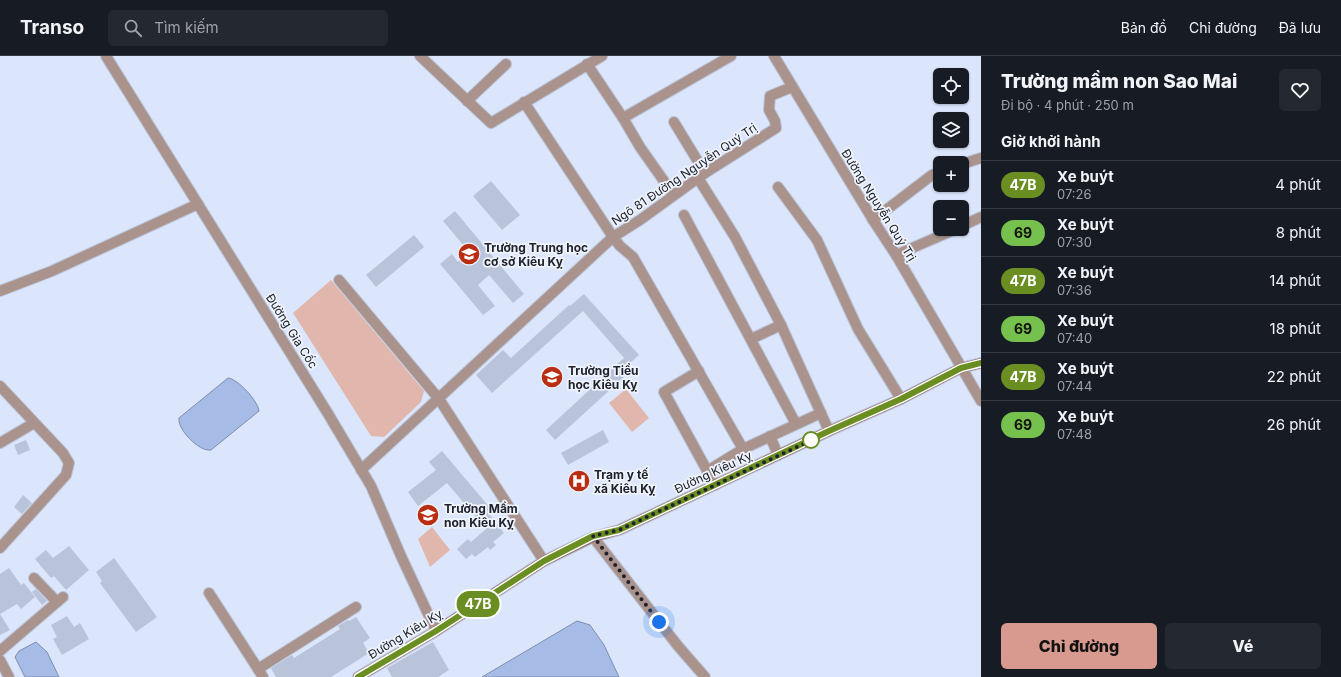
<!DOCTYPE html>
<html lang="vi">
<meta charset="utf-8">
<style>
:root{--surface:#171b24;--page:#242831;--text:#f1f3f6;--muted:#9ea1a6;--line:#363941;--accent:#d89a8f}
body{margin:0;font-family:Inter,sans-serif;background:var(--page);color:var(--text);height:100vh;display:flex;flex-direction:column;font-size:15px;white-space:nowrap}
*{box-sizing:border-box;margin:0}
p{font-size:13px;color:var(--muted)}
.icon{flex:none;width:22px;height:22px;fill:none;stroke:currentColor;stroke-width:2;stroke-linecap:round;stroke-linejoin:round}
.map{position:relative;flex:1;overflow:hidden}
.side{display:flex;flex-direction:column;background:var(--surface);width:360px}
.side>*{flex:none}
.badge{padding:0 8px;border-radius:13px;font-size:14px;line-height:26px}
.buttons{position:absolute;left:933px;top:12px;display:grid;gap:8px}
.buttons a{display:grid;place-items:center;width:36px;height:36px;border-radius:6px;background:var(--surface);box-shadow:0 1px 3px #0004;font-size:20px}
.you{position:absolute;width:20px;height:20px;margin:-10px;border:3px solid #fff;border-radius:50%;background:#1a73e8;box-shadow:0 0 0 6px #1a73e833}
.map>.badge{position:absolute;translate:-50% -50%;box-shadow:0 0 0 2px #fff}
h2{padding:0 20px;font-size:15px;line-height:36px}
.round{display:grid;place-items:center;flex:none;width:42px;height:42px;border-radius:6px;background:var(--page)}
.headline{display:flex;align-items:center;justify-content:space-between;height:68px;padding:0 20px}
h1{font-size:19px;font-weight:800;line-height:30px}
.primary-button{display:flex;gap:8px;margin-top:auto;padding:8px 20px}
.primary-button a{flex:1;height:46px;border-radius:6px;background:var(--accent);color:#111;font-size:16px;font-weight:800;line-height:46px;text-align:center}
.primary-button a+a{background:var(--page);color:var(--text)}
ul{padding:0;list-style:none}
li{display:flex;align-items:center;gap:12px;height:48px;padding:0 20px;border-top:1px solid var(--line)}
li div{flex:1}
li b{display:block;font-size:15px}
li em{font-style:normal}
li .badge{min-width:44px;font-weight:700;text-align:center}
header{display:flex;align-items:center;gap:24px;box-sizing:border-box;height:56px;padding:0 20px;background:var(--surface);border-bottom:1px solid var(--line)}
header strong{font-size:19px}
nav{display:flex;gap:22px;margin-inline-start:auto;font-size:14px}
.search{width:280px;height:36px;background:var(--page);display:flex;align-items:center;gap:10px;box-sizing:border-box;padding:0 14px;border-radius:6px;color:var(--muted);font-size:15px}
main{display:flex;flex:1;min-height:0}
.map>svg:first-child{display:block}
.green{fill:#e1b7ad}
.water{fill:#a7bbe7;stroke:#7e8daf}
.building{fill:#b9c4da}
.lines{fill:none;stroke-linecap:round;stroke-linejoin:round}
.minor-casing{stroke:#b9c3d7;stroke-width:12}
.tertiary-casing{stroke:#b9c3d7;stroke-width:12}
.secondary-casing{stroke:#b9c3d7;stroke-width:12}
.minor{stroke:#ab938d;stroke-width:10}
.tertiary{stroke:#ab938d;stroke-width:10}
.secondary{stroke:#8d6b63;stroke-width:10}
.line-casing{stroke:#fff;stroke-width:9}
.line{stroke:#6b8e23;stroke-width:6}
.walk{stroke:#20232c;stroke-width:4;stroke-dasharray:0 7.2}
.stop-dot{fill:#fff;stroke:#6b8e23;stroke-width:2}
.labels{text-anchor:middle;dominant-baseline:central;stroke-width:3.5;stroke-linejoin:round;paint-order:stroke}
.street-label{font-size:12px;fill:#20232c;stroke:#eef3fc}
.poi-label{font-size:12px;font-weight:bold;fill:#20232c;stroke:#eef3fc;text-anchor:start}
</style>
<header>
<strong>Transo</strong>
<div class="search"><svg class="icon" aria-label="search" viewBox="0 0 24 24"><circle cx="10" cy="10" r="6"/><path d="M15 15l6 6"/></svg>Tìm kiếm</div>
<nav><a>Bản đồ</a><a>Chỉ đường</a><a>Đã lưu</a></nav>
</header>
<main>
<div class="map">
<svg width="981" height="621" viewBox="0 0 981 621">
<rect width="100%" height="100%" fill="#dbe6fc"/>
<!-- green -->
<g class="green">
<path d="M331 224 424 335 421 346 384 381 371 380 293 257Z"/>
<path d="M626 333 649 362 632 376 609 347Z"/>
<path d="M432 471 450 494 430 511 418 483Z"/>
</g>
<!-- water -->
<g class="water">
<path d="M228 322C238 323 258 345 259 355L211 394C199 396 177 373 179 362Z"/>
<path d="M577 565 590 569 604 589 619 621H482Z"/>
<path d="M36 586 47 596 59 621H25L15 601 19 595Z"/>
</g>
<!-- building -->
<g class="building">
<path d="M491 125 520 159 502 174 473 140Z"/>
<path d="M455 155 524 238 513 247 489 219 478 229 495 250 483 259 440 208 452 198 458 206 469 196 443 165Z"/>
<path d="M414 179 424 191 376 231 366 219Z"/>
<path d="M584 238 639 299 620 316 624 321 555 384 546 374 624 302 583 255 492 337 476 319 503 294 511 302 569 249 570 250Z"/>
<path d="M603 374 609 386 568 409 561 397Z"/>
<path d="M26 384 30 394 18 399 14 389Z"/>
<path d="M442 395 491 453 487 456 504 477 493 486 496 489 490 494 488 491 475 501 472 498 466 503 457 493 468 483 471 486 486 473 447 427 418 450 408 436 436 414 429 406Z"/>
<path d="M23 439 32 447 22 458 14 451Z"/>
<path d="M69 490 89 514 66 534 54 520 51 522 35 503 46 494 53 502Z"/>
<path d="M114 502 157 561 136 576 100 527 102 525 96 516Z"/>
<path d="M9 512 21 529 24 527 35 541 21 553 17 548 0 558 10 574 0 579V518Z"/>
<path d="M36 533 47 545 42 549 32 536Z"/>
<path d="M67 560 74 571 80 567 89 583 62 599 53 583 57 581 51 569Z"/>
<path d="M356 561 370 582 363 587 369 597 331 621H276L271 612 292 599 294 602 340 573 338 570 348 564 349 565Z"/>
<path d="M433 586 449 614 438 621H392L387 612Z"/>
</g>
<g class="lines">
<!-- minor casing -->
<g class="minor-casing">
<g id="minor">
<path d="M420 0 491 67 602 0"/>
<path d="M587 8 623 62"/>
<path d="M467 45 506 8"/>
<path d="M524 46 613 181 640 164 705 117 776 72 775 65 769 54 770 40 792 31"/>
<path d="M674 66 705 117"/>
<path d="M962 108 981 102"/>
<path d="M698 122 735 181 781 269 829 375"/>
<path d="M778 131 817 184 858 273 901 343"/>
<path d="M673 138 640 91 623 62 731 0"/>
<path d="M684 159 796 368"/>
<path d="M873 164 932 119 940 116"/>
<path d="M962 170 981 161"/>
<path d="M896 199 956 173"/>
<path d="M339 224 439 343 544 505"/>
<path d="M0 235 52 215 198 148"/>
<path d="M751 283 781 269"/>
<path d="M699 315 664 336 715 429"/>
<path d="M0 330 63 397 69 407 66 419 0 492"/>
<path d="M770 380 778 399"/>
<path d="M0 387 34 367"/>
<path d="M361 414 613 181 620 190 633 201 743 393 821 357"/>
<path d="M707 415 743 393"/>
<path d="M593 481 678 590 705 621"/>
<path d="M34 522 57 546"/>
<path d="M209 537 258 613"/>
<path d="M0 595 63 541"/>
<path d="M0 604 9 621"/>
<path d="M263 621 258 613 356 551"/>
</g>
</g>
<!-- tertiary casing -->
<g class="tertiary-casing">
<g id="tertiary">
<path d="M106 0 327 356 371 430 401 500 436 575"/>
<path d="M774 0 873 164 896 199 981 345"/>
</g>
</g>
<!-- secondary casing -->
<g class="secondary-casing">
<path id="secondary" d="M358 621 436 575 544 505 593 481 619 474 651 459 829 375 901 343 961 312 981 307"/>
</g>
<!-- minor -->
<use href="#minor" class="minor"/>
<!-- tertiary -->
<use href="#tertiary" class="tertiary"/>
<!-- secondary -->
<use href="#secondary" class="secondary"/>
</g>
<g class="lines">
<!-- line casing -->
<g class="line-casing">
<path id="line" d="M358 621 436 575 544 505 593 480 619 474 651 459 829 375 901 343 961 312 981 307"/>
</g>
<!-- line -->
<use href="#line" class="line"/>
<!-- walk -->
<path class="walk" d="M659 566 593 480 619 474 812 384H811"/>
</g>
<!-- icons -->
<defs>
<g id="school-disc" transform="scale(1.15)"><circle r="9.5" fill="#b92e12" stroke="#eef3fc"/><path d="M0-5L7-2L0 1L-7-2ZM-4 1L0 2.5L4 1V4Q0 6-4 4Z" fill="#fff"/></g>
<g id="hospital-disc" transform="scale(1.15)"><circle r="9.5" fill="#b92e12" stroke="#eef3fc"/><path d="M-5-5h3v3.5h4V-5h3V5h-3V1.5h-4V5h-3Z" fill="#fff"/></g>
</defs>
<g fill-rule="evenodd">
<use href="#school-disc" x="469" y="198"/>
<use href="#school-disc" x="552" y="321"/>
<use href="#hospital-disc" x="579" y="425"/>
<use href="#school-disc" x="428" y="459"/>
</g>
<!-- markers -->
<circle class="stop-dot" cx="811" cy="384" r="8"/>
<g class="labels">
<!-- street labels -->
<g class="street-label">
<text transform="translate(684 118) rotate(-34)">Ngõ 81 Đường Nguyễn Quý Trị</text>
<text transform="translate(879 149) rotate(58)">Đường Nguyễn Quý Trị</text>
<text transform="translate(292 275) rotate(58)">Đường Gia Cốc</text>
<text transform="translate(713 416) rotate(-25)">Đường Kiêu Kỵ</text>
<text transform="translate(405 578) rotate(-31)">Đường Kiêu Kỵ</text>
</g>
<!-- poi labels -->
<g class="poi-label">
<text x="484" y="191">Trường Trung học<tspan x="484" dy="14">cơ sở Kiêu Kỵ</tspan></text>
<text x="568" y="314">Trường Tiểu<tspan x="568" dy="14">học Kiêu Kỵ</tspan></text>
<text x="594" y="418">Trạm y tế<tspan x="594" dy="14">xã Kiêu Kỵ</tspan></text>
<text x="444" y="452">Trường Mầm<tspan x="444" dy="14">non Kiêu Kỵ</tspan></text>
</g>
</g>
</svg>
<div class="buttons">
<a><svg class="icon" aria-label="locate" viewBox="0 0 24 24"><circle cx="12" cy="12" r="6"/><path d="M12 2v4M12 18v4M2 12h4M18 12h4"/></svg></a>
<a><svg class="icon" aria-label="layers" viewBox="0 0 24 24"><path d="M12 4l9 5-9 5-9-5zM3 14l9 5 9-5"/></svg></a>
<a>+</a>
<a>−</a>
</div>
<div class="you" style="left:659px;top:566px"></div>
<b class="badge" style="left:478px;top:548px;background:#6b8e23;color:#fff">47B</b>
</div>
<section class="side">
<div class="headline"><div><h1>Trường mầm non Sao Mai</h1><p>Đi bộ · 4 phút · 250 m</p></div><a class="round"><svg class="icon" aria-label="heart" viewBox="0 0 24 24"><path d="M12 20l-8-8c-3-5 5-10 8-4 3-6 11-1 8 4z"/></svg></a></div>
<h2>Giờ khởi hành</h2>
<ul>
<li><span class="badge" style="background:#6b8e23;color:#fff">47B</span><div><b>Xe buýt</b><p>07:26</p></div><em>4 phút</em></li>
<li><span class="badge" style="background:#76c04d;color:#111">69</span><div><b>Xe buýt</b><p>07:30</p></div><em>8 phút</em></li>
<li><span class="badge" style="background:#6b8e23;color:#fff">47B</span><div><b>Xe buýt</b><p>07:36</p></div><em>14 phút</em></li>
<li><span class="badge" style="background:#76c04d;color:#111">69</span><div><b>Xe buýt</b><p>07:40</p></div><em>18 phút</em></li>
<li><span class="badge" style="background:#6b8e23;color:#fff">47B</span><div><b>Xe buýt</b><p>07:44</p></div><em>22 phút</em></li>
<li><span class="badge" style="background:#76c04d;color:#111">69</span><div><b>Xe buýt</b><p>07:48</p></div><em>26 phút</em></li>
</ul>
<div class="primary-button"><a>Chỉ đường</a><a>Vé</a></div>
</section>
</main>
